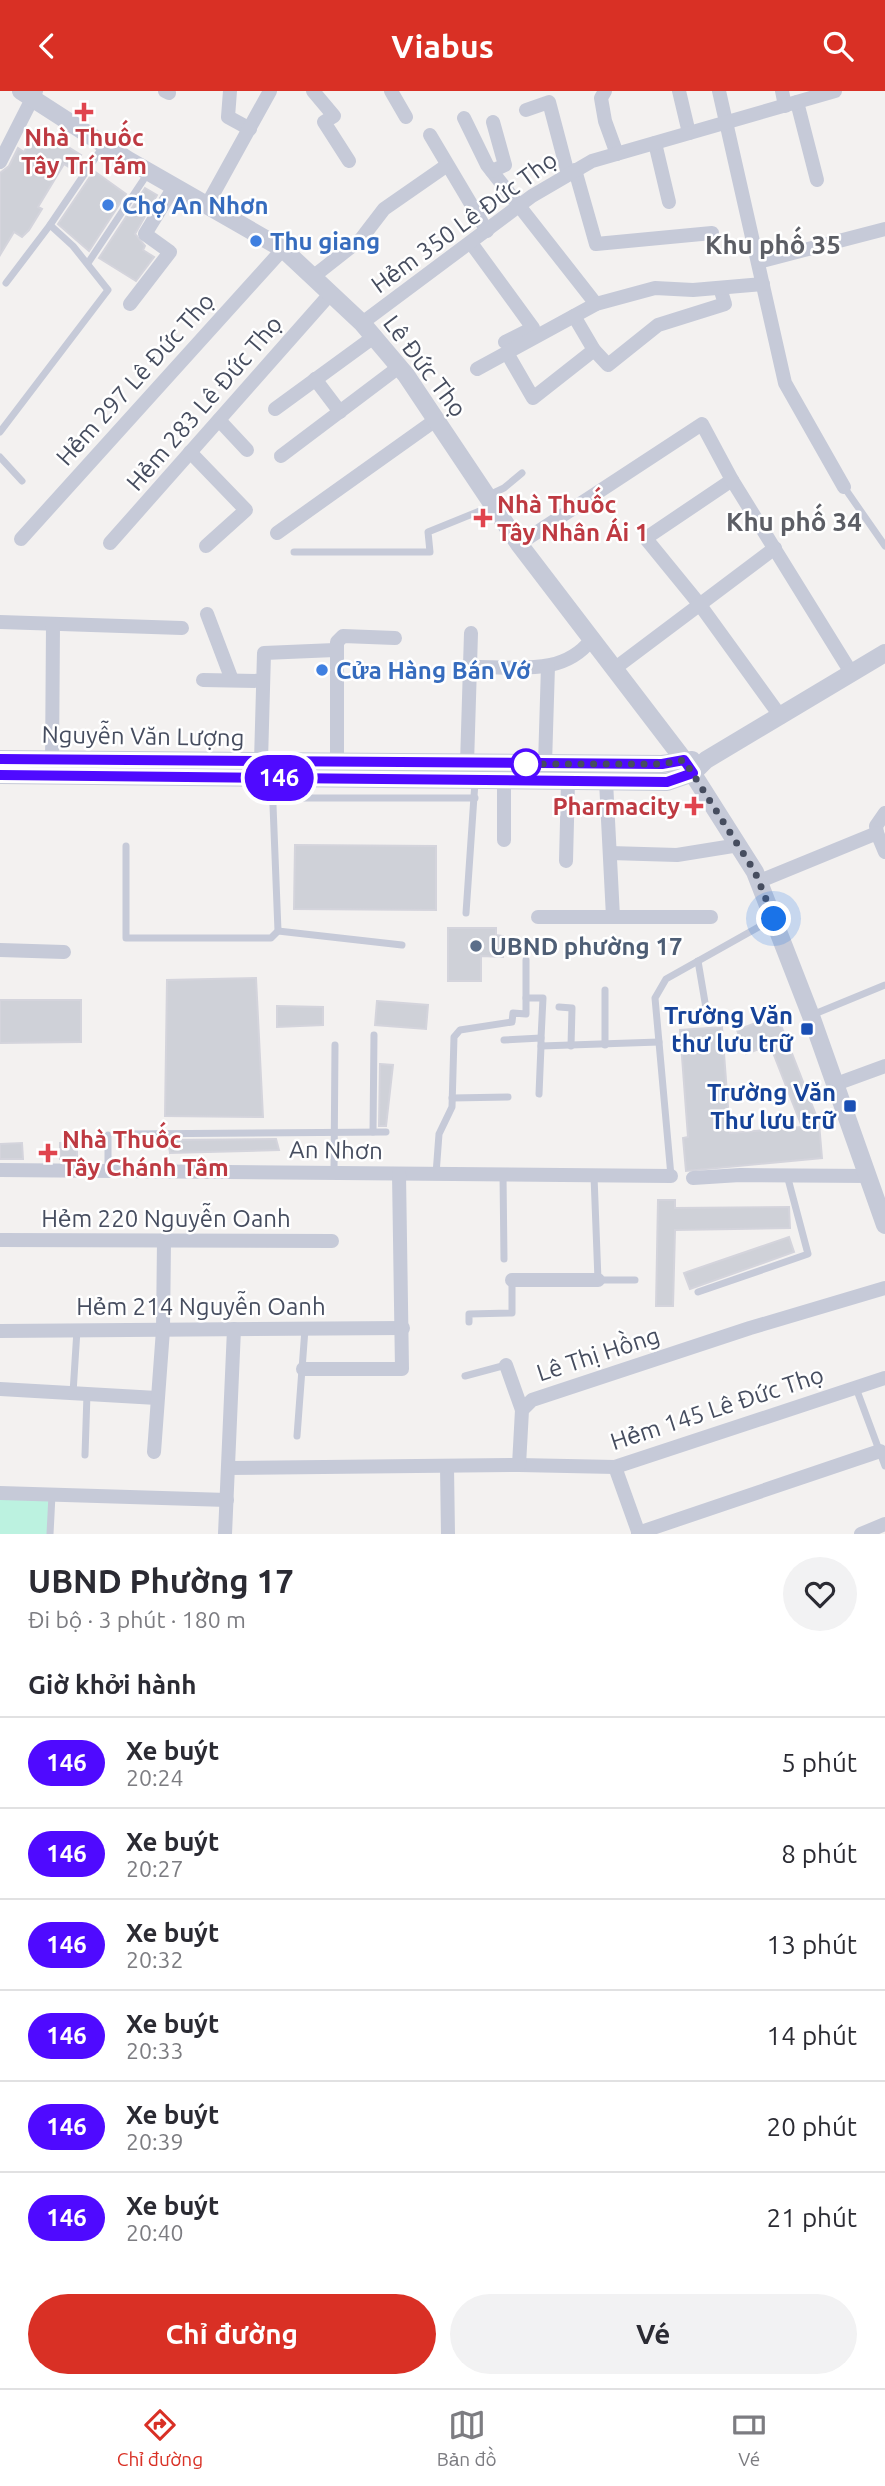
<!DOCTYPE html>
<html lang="vi">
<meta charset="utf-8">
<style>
:root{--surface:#fff;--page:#f2f2f3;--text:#2b2b33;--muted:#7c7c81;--line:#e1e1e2;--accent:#d93025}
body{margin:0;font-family:Ubuntu,sans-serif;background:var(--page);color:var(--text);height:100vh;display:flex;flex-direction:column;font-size:26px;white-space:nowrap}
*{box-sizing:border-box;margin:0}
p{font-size:23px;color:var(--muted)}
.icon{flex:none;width:38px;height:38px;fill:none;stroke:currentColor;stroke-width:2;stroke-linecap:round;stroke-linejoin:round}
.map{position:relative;height:1443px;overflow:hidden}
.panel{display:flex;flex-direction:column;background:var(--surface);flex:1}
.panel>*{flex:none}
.badge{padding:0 14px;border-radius:23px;font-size:24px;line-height:46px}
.you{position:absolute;width:35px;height:35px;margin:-18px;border:5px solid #fff;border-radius:50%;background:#1a73e8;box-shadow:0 0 0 10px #1a73e833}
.map>.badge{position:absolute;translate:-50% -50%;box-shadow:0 0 0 4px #fff}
h2{padding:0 28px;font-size:26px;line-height:63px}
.round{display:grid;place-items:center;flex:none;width:74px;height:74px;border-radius:37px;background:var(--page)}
.headline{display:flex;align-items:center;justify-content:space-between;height:119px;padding:0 28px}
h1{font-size:33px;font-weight:700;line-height:52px}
.action{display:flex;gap:14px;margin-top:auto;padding:14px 28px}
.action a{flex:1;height:80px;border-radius:42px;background:var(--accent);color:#fff;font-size:28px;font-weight:700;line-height:80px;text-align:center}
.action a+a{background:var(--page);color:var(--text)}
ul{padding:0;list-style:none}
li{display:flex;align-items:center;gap:21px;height:91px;padding:0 28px;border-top:2px solid var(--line)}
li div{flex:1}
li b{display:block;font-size:26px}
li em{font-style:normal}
li .badge{min-width:77px;font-weight:700;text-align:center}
header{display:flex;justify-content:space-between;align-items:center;height:91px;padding:0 28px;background:var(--accent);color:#fff;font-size:32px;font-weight:700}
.tab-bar{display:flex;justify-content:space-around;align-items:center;height:98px;border-top:2px solid var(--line);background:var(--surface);font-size:19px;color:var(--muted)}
.tab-bar a{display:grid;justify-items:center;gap:4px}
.tab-bar .current{color:var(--accent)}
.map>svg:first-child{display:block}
.green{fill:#bcf2e0}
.building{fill:#cfd1d8;stroke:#d4d4dc;stroke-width:2}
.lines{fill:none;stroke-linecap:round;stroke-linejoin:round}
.service{stroke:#c6cad8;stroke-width:7}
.minor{stroke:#c6cad8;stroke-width:14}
.tertiary{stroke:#c6cad8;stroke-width:18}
.line-casing{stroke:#fff;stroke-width:16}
.line{stroke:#4f0aff;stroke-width:10}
.walk{stroke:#464d5f;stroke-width:7;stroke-dasharray:0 12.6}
.health-dot{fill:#e0444e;stroke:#fff;stroke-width:2.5}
.shop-dot{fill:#3f7fe0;stroke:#fff;stroke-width:2.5}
.stop-dot{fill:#fff;stroke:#4f0aff;stroke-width:3.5}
.service-dot{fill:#5c6f8a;stroke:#fff;stroke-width:2.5}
.transit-dot{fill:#1a4fb4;stroke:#fff;stroke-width:2.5}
.labels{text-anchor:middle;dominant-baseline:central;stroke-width:5;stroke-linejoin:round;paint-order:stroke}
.health-label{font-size:24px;font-weight:bold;fill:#be3a42;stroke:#fff;text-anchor:start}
.shop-label{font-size:24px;font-weight:bold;fill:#366cbe;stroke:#fff;text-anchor:start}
.street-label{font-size:24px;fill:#464d5f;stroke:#fff}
.service-label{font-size:24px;font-weight:bold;fill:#4e5e75;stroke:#fff;text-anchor:start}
.transit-label{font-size:24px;font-weight:bold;fill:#164399;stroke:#fff;text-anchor:end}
.neighbourhood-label{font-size:26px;font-weight:bold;fill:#5c5e65;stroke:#fff}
</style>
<header><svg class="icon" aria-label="back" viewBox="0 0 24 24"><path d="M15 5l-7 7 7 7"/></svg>Viabus<svg class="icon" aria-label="search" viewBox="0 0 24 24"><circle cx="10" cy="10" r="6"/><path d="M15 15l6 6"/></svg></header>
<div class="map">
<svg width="885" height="1443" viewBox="0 0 885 1443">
<rect width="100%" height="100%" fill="#f3f1f0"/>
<!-- green -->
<path class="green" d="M0 1407H49L48 1443H0Z"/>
<!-- building -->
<g class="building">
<path d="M38 37 81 64 77 70 83 74 78 82 64 73 38 116 42 118 29 139 22 146 14 141 0 164V82L9 75 18 57 24 61Z"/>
<path d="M94 80 126 103 89 160 58 133Z"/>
<path d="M145 97 157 104 135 143 145 155 143 159 154 166 136 190 99 167Z"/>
<path d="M295 754 436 755V819L294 818Z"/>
<path d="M448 837H496V844L503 845V866L481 865V890H448Z"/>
<path d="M256 887 263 1026 165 1025 167 889Z"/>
<path d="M0 909H81V951L0 952Z"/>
<path d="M377 910 428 914 426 938 375 934Z"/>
<path d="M277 915 323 916V934L277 936Z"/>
<path d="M777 924 819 1032 822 1067 686 1080 683 1047 688 1046 680 939 722 936 730 1042 802 1036 770 954 746 963 737 939Z"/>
<path d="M380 973 393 974 386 1035H379Z"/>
<path d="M276 1048 279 1059 170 1062 168 1049Z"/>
<path d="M22 1052 23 1068H0V1053Z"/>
<rect x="60" y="1052" width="17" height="16"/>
<path d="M658 1109H675V1117L789 1116 790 1137 675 1139 673 1215H656Z"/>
<path d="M789 1146 794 1161 690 1198 684 1182Z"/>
</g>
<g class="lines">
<!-- service -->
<g class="service">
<path d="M88 172 148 82"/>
<path d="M6 192 50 134 104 54"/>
<path d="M0 341 108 199 73 155 50 134"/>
<path d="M0 366 22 390"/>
<path d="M844 396 885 455"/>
<path d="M487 405 504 397 522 382"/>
<path d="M294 461H430L428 441 492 415"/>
<path d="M272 707H475"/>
<path d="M126 755V847H271L278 840 272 689"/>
<path d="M466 822 475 691"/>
<path d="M278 840 402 854"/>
<path d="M698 870 708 929"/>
<path d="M605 899V954"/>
<path d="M526 907H543L541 947"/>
<path d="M559 916 572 917 571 955"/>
<path d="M812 924 885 894"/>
<path d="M504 949 541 947V955L659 951"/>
<path d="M539 1003 541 955"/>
<path d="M452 1007 508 1006"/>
<path d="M373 1041 374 944"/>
<path d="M123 1043 386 1041"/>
<path d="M108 1079V1044"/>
<path d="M334 1082 335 954"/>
<path d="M436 1083 439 1043 452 1016 454 946 460 939 512 931 513 922 526 923V869"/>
<path d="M503 1084 504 1168"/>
<path d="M594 1085 598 1189H635"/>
<path d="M671 1085 655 907 666 888 773 828"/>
<path d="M698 1201 808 1163 787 1084"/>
<path d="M469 1231V1223L512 1222V1189"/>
<path d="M465 1285 506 1274"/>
<path d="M856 1297 885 1375"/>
<path d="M73 1302 77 1239"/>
<path d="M297 1345 305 1238"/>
<path d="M85 1364 87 1303"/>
<path d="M50 1443 52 1404"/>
</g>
<!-- minor -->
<g class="minor">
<path d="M165 0 169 2"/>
<path d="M230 0 228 26 250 38"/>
<path d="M313 0 334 25 324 31 349 70"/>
<path d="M391 0 406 26"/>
<path d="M605 0 601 7 605 30 617 63"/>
<path d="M679 0 689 42"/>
<path d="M719 0 785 292 844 396"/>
<path d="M782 0 785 15"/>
<path d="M797 11 817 89"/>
<path d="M526 19 549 11 568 83"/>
<path d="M464 27 487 74 596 213"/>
<path d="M430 44 487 140"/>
<path d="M655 52 669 111"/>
<path d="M0 71 36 0"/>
<path d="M575 79 596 153 712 142"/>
<path d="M492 80 505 74 493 31"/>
<path d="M207 114 270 0"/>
<path d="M471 152 533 237 505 251"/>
<path d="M758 171 885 138"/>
<path d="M314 185 361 148 384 118 443 77"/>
<path d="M130 213 170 161 145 143 174 96"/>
<path d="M574 225 594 259 608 274 658 234 725 213 720 197"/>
<path d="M362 232 532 105 592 70 835 0"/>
<path d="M507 262 533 307 594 259"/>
<path d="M477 278 596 213 655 197 693 199 763 193"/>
<path d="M315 288 340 321"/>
<path d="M275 318 375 245"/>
<path d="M219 329 247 359"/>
<path d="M190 361 246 419 206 455"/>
<path d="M281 365 399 276"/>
<path d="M732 389 649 445 647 449 700 514 781 626"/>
<path d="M277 442 437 328"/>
<path d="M21 448 283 158"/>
<path d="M110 452 331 202"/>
<path d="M519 453 702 333 732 389 852 583"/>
<path d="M207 523 232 589"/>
<path d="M0 531 182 537"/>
<path d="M479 576C520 576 564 584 591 549"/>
<path d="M614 578 775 457"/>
<path d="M203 589 263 590"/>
<path d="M261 670 264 562 335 559"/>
<path d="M337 671V551L343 545 395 547"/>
<path d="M467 673 471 542"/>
<path d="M545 673 548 575"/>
<path d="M52 676 53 533"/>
<path d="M606 690 613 826"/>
<path d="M877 742 876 735 885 722"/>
<path d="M504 749V689"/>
<path d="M610 762 677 764 739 754"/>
<path d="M566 770 568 690"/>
<path d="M760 790 877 742 885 761"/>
<path d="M538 826H711"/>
<path d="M0 859 64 861"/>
<path d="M836 993 885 975"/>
<path d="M0 1079 671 1085"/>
<path d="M693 1087 740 1084 869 1085"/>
<path d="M0 1149 332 1150"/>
<path d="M512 1189H598"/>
<path d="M0 1240 403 1237"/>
<path d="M506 1274 522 1319"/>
<path d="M303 1278H402L399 1083"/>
<path d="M0 1298 157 1307"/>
<path d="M154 1361 163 1239 164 1150"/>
<path d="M519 1374 615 1376 885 1287"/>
<path d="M447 1376 448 1443"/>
<path d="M615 1376 639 1443"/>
<path d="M228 1377 519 1374 522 1319 532 1309 750 1237 885 1197"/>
<path d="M0 1402 227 1409"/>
<path d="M638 1442 880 1360"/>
<path d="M225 1443 234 1238"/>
<path d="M861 1443 885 1433"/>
</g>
<!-- tertiary -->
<g class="tertiary">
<path d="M21 0 128 69 283 158 362 232 406 284 519 453 684 669 755 781 811 925 885 1134"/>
<path d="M0 668 662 673 692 669"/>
<path d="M0 684 667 691 693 682 706 669 885 562"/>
</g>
</g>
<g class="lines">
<!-- line casing -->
<g class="line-casing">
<path id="line" d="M0 668 662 673 684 669 693 682 667 691 0 684"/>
</g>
<!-- line -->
<use href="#line" class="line"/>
<!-- walk -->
<path class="walk" d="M526 673H522H662L684 669 755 781 774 828"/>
</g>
<!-- markers -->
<g class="health-dot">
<path d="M80.5 10.5h7v7h7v7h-7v7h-7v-7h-7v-7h7z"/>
<path d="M479.5 416.5h7v7h7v7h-7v7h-7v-7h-7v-7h7z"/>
<path d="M690.5 704.5h7v7h7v7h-7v7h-7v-7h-7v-7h7z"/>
<path d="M44.5 1051.5h7v7h7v7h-7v7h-7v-7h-7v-7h7z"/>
</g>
<g class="shop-dot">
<circle cx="108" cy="114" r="7"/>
<circle cx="256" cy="150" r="7"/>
<circle cx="322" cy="579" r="7"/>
</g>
<circle class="stop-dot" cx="526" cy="673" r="14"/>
<circle class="service-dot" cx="476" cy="855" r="7"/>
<g class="transit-dot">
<rect x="800" y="931" width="14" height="14" rx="3.5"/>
<rect x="843" y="1008" width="14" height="14" rx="3.5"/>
</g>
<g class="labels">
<!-- health labels -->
<g class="health-label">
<text x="84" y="46" text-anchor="middle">Nhà Thuốc<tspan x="84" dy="28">Tây Trí Tám</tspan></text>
<text x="497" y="413">Nhà Thuốc<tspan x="497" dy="28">Tây Nhân Ái 1</tspan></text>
<text x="680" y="715" text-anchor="end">Pharmacity</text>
<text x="62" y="1048">Nhà Thuốc<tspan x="62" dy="28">Tây Chánh Tâm</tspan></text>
</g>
<!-- shop labels -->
<g class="shop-label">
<text x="122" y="114">Chợ An Nhơn</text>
<text x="270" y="150">Thu giang</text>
<text x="336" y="579">Cửa Hàng Bán Vớ</text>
</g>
<!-- street labels -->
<g class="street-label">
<text transform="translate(464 131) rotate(-36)">Hẻm 350 Lê Đức Thọ</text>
<text transform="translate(425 275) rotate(53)">Lê Đức Thọ</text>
<text transform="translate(135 288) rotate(-48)">Hẻm 297 Lê Đức Thọ</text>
<text transform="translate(204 312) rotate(-49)">Hẻm 283 Lê Đức Thọ</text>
<text transform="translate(143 645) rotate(1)">Nguyễn Văn Lượng</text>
<text transform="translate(336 1059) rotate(1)">An Nhơn</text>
<text x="166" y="1127">Hẻm 220 Nguyễn Oanh</text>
<text x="201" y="1215">Hẻm 214 Nguyễn Oanh</text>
<text transform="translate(598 1263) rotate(-18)">Lê Thị Hồng</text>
<text transform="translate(717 1317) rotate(-18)">Hẻm 145 Lê Đức Thọ</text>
</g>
<!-- service labels -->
<g class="service-label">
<text x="490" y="855">UBND phường 17</text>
</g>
<!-- transit labels -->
<g class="transit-label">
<text x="793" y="924">Trường Văn<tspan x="793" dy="28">thư lưu trữ</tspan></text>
<text x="836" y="1001">Trường Văn<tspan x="836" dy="28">Thư lưu trữ</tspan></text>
</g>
<!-- neighbourhood labels -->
<g class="neighbourhood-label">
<text x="773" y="153">Khu phố 35</text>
<text x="794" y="430">Khu phố 34</text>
</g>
</g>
</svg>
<div class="you" style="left:774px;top:828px"></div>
<b class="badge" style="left:279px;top:687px;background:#4f0aff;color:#fff">146</b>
</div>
<section class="panel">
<div class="headline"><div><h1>UBND Phường 17</h1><p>Đi bộ · 3 phút · 180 m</p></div><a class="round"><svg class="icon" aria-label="heart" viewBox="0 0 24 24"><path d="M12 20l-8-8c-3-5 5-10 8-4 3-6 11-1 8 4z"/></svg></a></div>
<h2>Giờ khởi hành</h2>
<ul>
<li><span class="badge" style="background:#4f0aff;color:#fff">146</span><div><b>Xe buýt</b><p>20:24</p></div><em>5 phút</em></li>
<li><span class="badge" style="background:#4f0aff;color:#fff">146</span><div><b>Xe buýt</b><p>20:27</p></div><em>8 phút</em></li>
<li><span class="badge" style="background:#4f0aff;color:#fff">146</span><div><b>Xe buýt</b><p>20:32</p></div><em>13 phút</em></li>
<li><span class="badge" style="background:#4f0aff;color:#fff">146</span><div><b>Xe buýt</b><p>20:33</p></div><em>14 phút</em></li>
<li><span class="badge" style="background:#4f0aff;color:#fff">146</span><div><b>Xe buýt</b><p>20:39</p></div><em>20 phút</em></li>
<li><span class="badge" style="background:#4f0aff;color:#fff">146</span><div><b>Xe buýt</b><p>20:40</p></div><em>21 phút</em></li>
</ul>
<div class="action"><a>Chỉ đường</a><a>Vé</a></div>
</section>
<nav class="tab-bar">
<a class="current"><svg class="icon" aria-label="directions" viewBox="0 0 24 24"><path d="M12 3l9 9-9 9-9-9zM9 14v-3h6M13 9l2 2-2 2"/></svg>Chỉ đường</a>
<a><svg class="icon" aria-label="map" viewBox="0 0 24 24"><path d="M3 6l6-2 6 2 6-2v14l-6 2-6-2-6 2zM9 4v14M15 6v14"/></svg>Bản đồ</a>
<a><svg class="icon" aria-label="tickets" viewBox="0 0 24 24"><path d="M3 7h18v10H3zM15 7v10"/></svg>Vé</a>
</nav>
